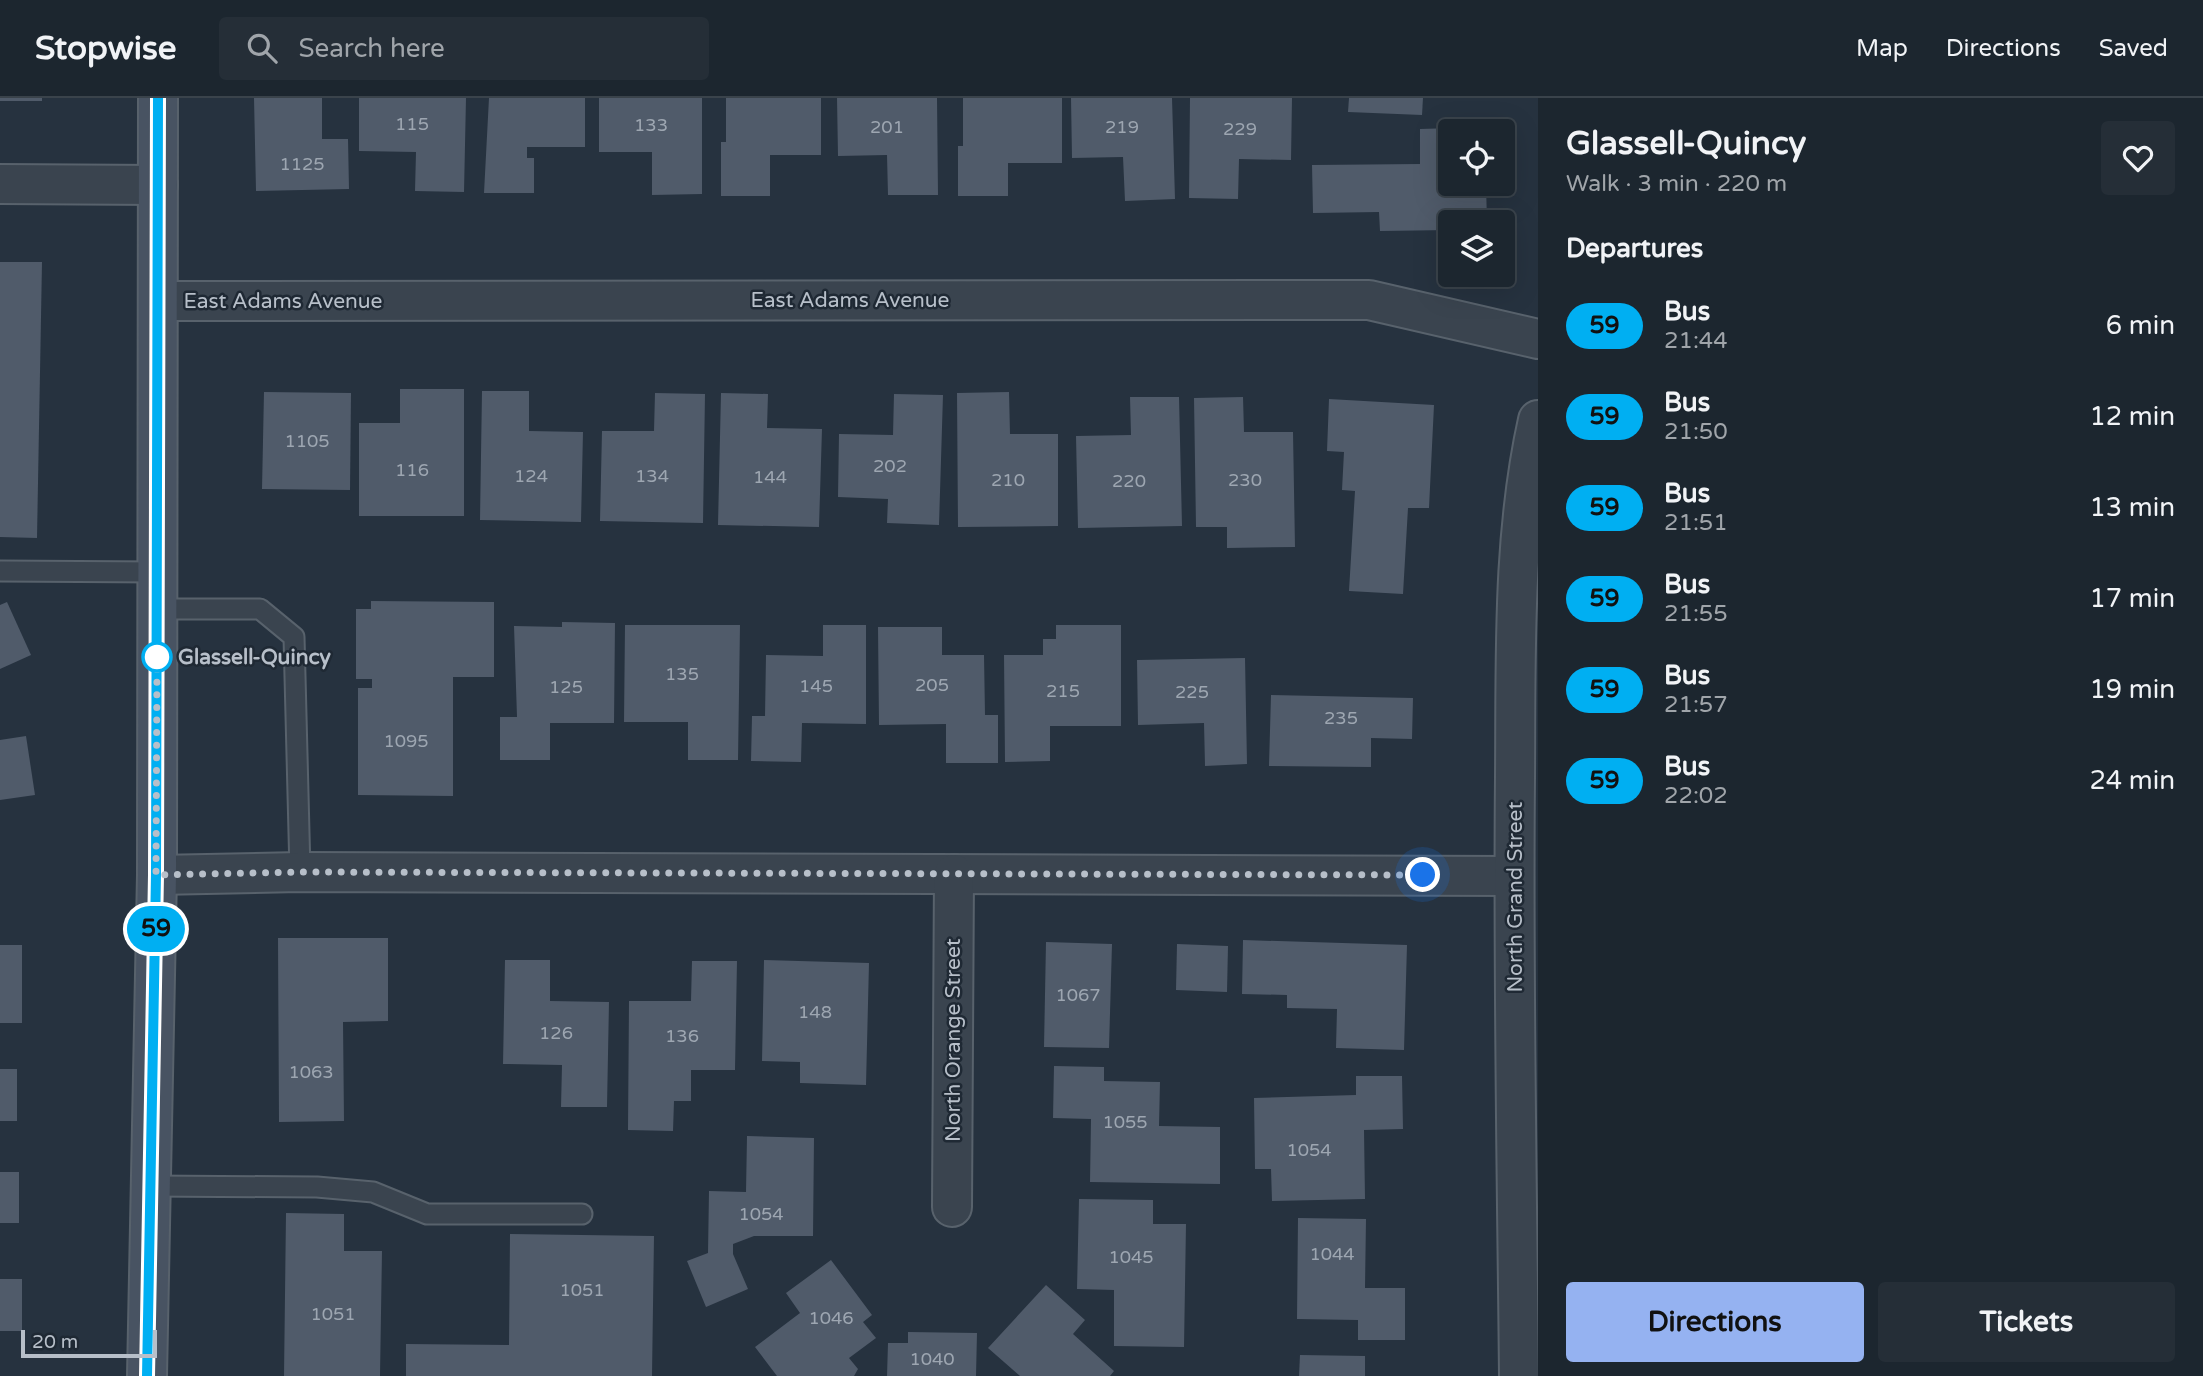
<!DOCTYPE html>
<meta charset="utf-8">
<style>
:root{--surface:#1c262f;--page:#252e37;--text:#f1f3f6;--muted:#a0a5aa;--line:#3a434b;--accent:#95b2f1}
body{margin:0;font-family:"Varela Round",sans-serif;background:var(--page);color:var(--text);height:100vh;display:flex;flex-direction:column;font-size:26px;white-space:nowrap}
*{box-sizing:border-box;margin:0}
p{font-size:23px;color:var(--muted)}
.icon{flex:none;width:38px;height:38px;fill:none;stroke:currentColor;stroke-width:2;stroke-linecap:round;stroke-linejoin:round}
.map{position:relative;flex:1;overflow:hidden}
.drawer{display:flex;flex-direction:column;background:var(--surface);width:665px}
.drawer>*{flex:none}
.badge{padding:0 14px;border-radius:23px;font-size:24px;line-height:46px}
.buttons{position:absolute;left:1438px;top:21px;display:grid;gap:14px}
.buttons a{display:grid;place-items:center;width:77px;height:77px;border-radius:7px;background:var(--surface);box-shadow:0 7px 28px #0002,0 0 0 2px var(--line);font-size:35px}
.scale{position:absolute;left:21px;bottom:18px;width:136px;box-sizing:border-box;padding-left:7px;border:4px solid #b7bfc9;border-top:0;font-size:19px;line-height:24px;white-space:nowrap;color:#b7bfc9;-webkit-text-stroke:5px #1f2934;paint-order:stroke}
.you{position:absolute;width:35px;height:35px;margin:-18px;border:5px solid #fff;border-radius:50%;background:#1a73e8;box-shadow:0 0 0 10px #1a73e833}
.map>.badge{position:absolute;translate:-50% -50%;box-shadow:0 0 0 4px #fff}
h2{padding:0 28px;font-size:26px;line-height:63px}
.round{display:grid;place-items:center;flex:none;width:74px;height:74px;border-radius:7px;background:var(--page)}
.headline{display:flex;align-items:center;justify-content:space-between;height:119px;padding:0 28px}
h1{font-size:33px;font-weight:800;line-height:52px}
.primary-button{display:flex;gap:14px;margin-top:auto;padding:14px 28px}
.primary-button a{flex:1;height:80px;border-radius:7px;background:var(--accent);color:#111;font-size:28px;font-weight:800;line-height:80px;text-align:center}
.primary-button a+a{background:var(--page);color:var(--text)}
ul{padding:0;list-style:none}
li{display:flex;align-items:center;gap:21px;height:91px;padding:0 28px}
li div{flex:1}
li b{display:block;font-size:26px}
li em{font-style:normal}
li .badge{min-width:77px;font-weight:700;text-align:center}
header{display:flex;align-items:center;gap:42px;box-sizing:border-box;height:98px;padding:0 35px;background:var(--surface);border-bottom:2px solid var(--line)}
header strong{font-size:33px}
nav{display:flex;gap:38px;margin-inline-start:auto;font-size:24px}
.search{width:490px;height:63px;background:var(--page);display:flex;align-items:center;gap:18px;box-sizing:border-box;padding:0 24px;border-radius:7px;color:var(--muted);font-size:26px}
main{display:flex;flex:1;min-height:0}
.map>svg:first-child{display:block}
.building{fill:#505b6a}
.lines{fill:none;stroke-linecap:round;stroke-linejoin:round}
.service-casing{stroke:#58626c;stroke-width:23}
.minor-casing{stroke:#58626c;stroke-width:42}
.secondary-casing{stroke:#58626c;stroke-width:42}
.service{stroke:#3a444f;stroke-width:19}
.minor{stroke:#3a444f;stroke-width:38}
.secondary{stroke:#485362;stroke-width:38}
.line-casing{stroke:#fff;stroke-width:16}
.line{stroke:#00aff2;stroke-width:10}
.walk{stroke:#b7bfc9;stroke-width:7;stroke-dasharray:0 12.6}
.stop-dot{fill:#fff;stroke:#00aff2;stroke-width:3.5}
.labels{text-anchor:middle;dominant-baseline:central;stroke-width:5;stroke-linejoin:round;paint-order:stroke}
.number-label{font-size:18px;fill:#9da6b1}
.street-label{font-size:21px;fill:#b7bfc9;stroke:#1f2934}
.stop-label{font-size:21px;font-weight:bold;fill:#b7bfc9;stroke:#1f2934;text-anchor:start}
</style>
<header>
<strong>Stopwise</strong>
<div class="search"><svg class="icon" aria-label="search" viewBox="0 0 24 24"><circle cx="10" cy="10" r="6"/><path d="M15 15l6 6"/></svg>Search here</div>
<nav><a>Map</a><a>Directions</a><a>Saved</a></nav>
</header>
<main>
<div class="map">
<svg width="1538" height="1278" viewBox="0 0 1538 1278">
<rect width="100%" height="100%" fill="#26323f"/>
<!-- building -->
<g class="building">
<rect x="0" y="0" width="42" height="3"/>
<path d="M254 0H322V41H348L349 91 256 93Z"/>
<path d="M359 0H466L464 94 415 93 416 54 359 53Z"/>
<path d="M489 0H585V49H527V60H534V95H484Z"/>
<path d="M599 0H702V96L652 97V54H599Z"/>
<path d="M726 0H821V57H770V98H721V44H726Z"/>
<path d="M837 0H937L938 97H888L887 57 838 58Z"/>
<path d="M963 0H1062V65H1008V98H958V48H963Z"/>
<path d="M1071 0H1172L1175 101 1125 103 1123 59 1072 60Z"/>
<path d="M1190 0H1292L1291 62 1239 61 1238 101 1189 100Z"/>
<path d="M1349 0H1423L1422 17 1348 14Z"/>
<path d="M1485 29V33H1451V86H1486L1487 124H1451V132L1380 133 1379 114 1313 115 1312 67 1420 66V31Z"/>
<path d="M0 164H42L37 440 0 439Z"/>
<path d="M400 291H464V418H359V325H400Z"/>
<path d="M482 293H529V333L583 334 581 424 480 422Z"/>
<path d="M264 294 351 295 350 392 262 391Z"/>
<path d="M1009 294 1010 336H1058V428L958 429 957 295Z"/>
<path d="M655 295 705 296 703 425 600 423 602 333H654Z"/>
<path d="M721 295 768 296 767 330 822 331 819 429 718 427Z"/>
<path d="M894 296 943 297 939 427 887 425 888 401 838 399 839 336 893 337Z"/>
<path d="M1130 299H1179L1182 428 1078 430 1076 338 1131 337Z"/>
<path d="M1243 299 1244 334H1293L1295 449 1227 450V429H1196L1194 300Z"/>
<path d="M1329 301 1434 307 1429 410H1408L1403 496 1349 493 1355 393 1342 392 1344 354 1327 353Z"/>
<path d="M371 503 494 504V579H453V698L358 697V590H372V581H356V511H371Z"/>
<path d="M7 504 31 557 0 571V507Z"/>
<path d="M562 524 615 525 614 625H550V662H500V619H517L514 528 562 529Z"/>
<path d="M625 527H740L738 662H688V624H624Z"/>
<path d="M823 527H866V626L802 625 801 664 751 663 752 618H765L766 557 823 558Z"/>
<path d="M1056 527H1121V628H1050V663L1005 664 1004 557H1043V541H1056Z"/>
<path d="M878 529H942V557H984L985 617H998V665H946V626L879 627Z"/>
<path d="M1245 560 1247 666 1205 668 1204 625 1138 627 1137 562Z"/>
<path d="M1271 597 1413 600 1412 641 1371 640V669L1269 668Z"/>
<path d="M26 638 35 697 0 702V642Z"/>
<path d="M278 840H388V923L343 924 344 1023 279 1024Z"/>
<path d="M1243 842 1407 847 1404 952 1336 950 1337 911 1287 910V897L1242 896Z"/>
<path d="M1046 844 1112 846 1109 950 1044 949Z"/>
<path d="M1177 846 1228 848 1227 894 1176 892Z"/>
<rect x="0" y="847" width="22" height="78"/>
<path d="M505 862H550V903L609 904 607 1009H561L562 967 503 966Z"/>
<path d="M764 862 869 865 866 987 800 985V964L762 963Z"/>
<path d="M692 863H737L735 972H691V1003H674L673 1033 628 1032 629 903H691Z"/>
<path d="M1054 968 1104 969V983L1160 984 1159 1028 1220 1029V1086L1090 1084 1091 1021 1053 1020Z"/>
<rect x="0" y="971" width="17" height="52"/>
<path d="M1356 978H1402L1403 1031 1364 1032 1365 1101 1272 1103 1271 1071H1255L1254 1000 1356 997Z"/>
<path d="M747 1038 814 1040 813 1138H754L733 1146V1156L748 1191 706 1209 687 1163 708 1155 709 1093 746 1094Z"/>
<rect x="0" y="1074" width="19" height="51"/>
<path d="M1079 1101 1153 1102V1126H1186L1184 1249 1114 1248V1192L1077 1191Z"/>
<path d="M286 1115 344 1116V1153H382L380 1278H284Z"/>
<path d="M1298 1120 1366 1121 1365 1190H1405V1242H1358V1222L1297 1221Z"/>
<path d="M510 1136 654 1138 652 1278H406V1246L509 1247Z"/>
<path d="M831 1162 872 1217 863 1224 876 1240 849 1260 858 1271 854 1278H777L755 1249 800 1215 786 1195Z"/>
<rect x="0" y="1181" width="22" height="52"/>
<path d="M1046 1187 1085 1222 1073 1236 1114 1273 1110 1278H1020L988 1250Z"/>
<path d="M908 1234 977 1235 976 1278H887L888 1245H908Z"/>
<path d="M1300 1257 1365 1258V1278H1299Z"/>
</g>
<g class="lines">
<!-- service casing -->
<g class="service-casing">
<g id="service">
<path d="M0 473 157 474"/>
<path d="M157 511H260L294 539 300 774"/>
<path d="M151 1088 317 1089 373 1094 427 1116H582"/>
</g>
</g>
<!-- minor casing -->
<g class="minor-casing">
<g id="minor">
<path d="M0 86 158 87"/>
<path d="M158 203 1369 202 1538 241"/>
<path d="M157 777 300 774 1514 778"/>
<path d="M952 1109 954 776"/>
<path d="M1519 1278C1517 1079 1513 879 1515 680 1516 561 1512 439 1538 322"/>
</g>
</g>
<!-- secondary casing -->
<g class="secondary-casing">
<path id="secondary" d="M147 1278 157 777 158 0"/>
</g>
<!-- service -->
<use href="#service" class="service"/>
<!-- minor -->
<use href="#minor" class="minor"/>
<!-- secondary -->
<use href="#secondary" class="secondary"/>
</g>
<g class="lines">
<!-- line casing -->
<g class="line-casing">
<path id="line" d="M147 1278 156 777 158 0"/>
</g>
<!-- line -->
<use href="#line" class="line"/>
<!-- walk -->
<path class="walk" d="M157 559 156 777 300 774 1423 777"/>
</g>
<!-- markers -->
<circle class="stop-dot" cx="157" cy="559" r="14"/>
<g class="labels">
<!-- number labels -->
<g class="number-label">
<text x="412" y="26">115</text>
<text x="651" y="27">133</text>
<text x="887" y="29">201</text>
<text x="1122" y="29">219</text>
<text x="1240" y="31">229</text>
<text x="302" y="66">1125</text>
<text x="307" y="343">1105</text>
<text x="890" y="368">202</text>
<text x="412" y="372">116</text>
<text x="531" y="378">124</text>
<text x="652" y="378">134</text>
<text x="770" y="379">144</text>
<text x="1008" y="382">210</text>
<text x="1245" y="382">230</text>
<text x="1129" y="383">220</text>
<text x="682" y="576">135</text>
<text x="932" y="587">205</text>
<text x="816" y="588">145</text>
<text x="566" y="589">125</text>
<text x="1063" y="593">215</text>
<text x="1192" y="594">225</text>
<text x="1341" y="620">235</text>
<text x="406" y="643">1095</text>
<text x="1078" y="897">1067</text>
<text x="815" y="914">148</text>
<text x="556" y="935">126</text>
<text x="682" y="938">136</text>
<text x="311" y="974">1063</text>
<text x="1125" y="1024">1055</text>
<text x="1309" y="1052">1054</text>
<text x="761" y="1116">1054</text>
<text x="1332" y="1156">1044</text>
<text x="1131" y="1159">1045</text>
<text x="582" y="1192">1051</text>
<text x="333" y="1216">1051</text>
<text x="831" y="1220">1046</text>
<text x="932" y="1261">1040</text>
</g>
<!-- street labels -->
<g class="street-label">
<text x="850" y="202">East Adams Avenue</text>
<text x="283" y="203">East Adams Avenue</text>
<text transform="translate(1515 799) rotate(-90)">North Grand Street</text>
<text transform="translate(953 942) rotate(-90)">North Orange Street</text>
</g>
<!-- stop labels -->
<g class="stop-label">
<text x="178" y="559">Glassell-Quincy</text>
</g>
</g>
</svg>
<div class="buttons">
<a><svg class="icon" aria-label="locate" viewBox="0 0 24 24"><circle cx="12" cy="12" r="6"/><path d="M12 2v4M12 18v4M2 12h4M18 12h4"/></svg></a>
<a><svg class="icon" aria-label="layers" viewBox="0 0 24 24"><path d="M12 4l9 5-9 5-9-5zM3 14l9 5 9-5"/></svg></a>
</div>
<div class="scale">20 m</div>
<div class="you" style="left:1423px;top:777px"></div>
<b class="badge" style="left:156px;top:831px;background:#00aff2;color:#111">59</b>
</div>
<section class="drawer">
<div class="headline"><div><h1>Glassell-Quincy</h1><p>Walk · 3 min · 220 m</p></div><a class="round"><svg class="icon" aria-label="heart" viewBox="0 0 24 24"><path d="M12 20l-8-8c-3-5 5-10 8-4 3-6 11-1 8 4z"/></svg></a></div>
<h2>Departures</h2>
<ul>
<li><span class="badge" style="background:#00aff2;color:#111">59</span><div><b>Bus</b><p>21:44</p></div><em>6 min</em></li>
<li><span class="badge" style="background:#00aff2;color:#111">59</span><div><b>Bus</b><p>21:50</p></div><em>12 min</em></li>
<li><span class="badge" style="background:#00aff2;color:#111">59</span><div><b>Bus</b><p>21:51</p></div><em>13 min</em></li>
<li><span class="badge" style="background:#00aff2;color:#111">59</span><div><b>Bus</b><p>21:55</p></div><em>17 min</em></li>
<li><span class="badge" style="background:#00aff2;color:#111">59</span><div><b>Bus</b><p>21:57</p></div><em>19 min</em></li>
<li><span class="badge" style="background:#00aff2;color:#111">59</span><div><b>Bus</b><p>22:02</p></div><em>24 min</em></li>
</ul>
<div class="primary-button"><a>Directions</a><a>Tickets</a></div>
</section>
</main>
